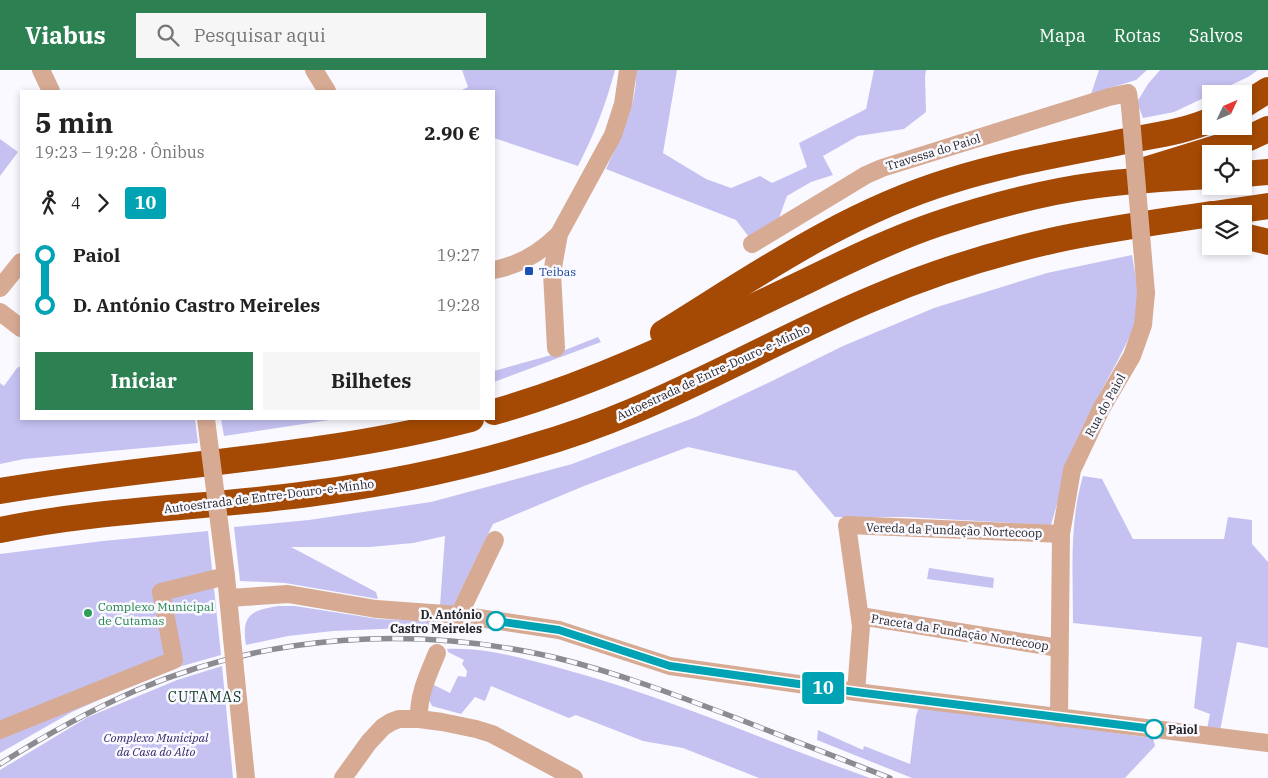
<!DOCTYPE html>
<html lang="pt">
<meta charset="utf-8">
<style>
:root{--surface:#fff;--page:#f6f6f6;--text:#222;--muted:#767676;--accent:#2d8052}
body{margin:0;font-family:"IBM Plex Serif",serif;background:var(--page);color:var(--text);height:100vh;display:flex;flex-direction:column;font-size:19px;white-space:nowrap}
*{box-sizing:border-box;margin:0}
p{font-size:16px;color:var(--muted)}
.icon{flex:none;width:28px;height:28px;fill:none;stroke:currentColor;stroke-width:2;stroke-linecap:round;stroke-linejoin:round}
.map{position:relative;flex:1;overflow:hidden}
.sheet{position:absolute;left:20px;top:20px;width:475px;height:330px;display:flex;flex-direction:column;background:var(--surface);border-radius:0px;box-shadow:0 2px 8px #0003}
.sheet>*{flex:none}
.badge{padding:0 10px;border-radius:4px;font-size:18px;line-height:32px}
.needle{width:32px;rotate:46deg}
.buttons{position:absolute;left:1202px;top:15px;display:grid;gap:10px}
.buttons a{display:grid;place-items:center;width:50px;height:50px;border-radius:0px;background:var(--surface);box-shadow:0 2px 8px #0003;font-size:25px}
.map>.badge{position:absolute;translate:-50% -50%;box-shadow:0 0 0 2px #fff}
.legs{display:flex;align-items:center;gap:8px;height:55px;padding:0 15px;font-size:16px}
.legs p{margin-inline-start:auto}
.headline{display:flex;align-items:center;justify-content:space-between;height:85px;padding:0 15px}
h1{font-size:28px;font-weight:800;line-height:38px}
.button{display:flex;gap:10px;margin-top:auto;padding:10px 15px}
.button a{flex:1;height:58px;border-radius:0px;background:var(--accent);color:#fff;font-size:20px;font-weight:800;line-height:58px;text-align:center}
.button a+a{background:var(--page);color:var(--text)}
ul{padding:0 15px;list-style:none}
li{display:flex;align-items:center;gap:18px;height:50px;font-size:19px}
li i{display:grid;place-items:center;width:8px;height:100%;margin:0 6px;background:currentColor}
li i::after{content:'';width:12px;height:12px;margin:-6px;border:4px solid;border-radius:50%;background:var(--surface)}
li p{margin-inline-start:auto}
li:first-child i{background:linear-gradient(#0000 50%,currentColor 0)}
li:last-child i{background:linear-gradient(currentColor 50%,#0000 0)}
header{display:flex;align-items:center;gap:30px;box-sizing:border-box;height:70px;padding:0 25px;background:var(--accent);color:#fff}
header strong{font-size:24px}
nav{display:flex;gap:28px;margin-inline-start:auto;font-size:18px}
.search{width:350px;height:45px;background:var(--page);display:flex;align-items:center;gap:12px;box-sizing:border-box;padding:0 18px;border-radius:0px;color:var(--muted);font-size:19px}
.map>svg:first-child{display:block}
.green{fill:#c5c2f2}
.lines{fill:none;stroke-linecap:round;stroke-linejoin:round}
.minor{stroke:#d7aa93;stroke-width:18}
.highway{stroke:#a54a04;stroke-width:26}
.rail-casing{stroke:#8c8c90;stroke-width:5.5}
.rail{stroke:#f9f9ff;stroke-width:4;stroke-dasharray:11;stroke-linecap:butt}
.minor-bridge{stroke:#d7aa93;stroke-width:18}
.line-1-casing{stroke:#fff;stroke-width:11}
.line-1{stroke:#00a3b4;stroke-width:8}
.transit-dot{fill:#1a4fb4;stroke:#f9f9ff;stroke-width:2}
.leisure-dot{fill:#2e9e5b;stroke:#f9f9ff;stroke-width:2}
.stop-1-dot{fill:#fff;stroke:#00a3b4;stroke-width:2.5}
.labels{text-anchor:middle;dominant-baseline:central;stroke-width:5;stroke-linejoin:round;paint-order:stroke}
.street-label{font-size:12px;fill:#252528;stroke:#f9f9ff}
.transit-label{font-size:12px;fill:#164399;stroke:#f9f9ff;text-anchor:start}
.leisure-label{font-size:12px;fill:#27864d;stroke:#f9f9ff;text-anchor:start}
.stop-label{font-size:12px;font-weight:bold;fill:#252528;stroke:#f9f9ff;text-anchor:end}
.park-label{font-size:12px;font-style:italic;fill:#342869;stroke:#f9f9ff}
.neighbourhood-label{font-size:14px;letter-spacing:1px;fill:#0f3721;stroke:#f9f9ff}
</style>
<header>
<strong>Viabus</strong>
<div class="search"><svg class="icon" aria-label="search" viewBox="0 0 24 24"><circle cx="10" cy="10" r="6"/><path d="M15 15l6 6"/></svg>Pesquisar aqui</div>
<nav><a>Mapa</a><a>Rotas</a><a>Salvos</a></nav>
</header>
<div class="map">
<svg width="1268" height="708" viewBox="0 0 1268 708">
<rect width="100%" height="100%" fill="#f9f9ff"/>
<!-- green -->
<g class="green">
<path d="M462 0H615C606 34 594 65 578 96L494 68V21H460L468 17Z"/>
<path d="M635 0H677L663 83 706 109 731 118 760 106 772 113 807 97 799 73 866 39 874 0H926L925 7 926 42 904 59 858 66 823 86 833 105 811 112 787 126 779 148 749 167 736 150 606 99C617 76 641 25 635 0Z"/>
<path d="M1099 0H1147L1136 10 1091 24Z"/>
<path d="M1160 0H1258L1248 7 1174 42 1143 48 1137 32 1148 14Z"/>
<path d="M0 69 18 82 0 106Z"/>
<path d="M1132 185 1139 226 1137 252 1118 290 1094 334 1074 375 1051 455 907 447H835L796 401 688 377 584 416 493 454 452 539 440 536 445 466 413 473 370 477H291L376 522 378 529 285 513 240 511 234 457 309 450 431 432 572 394 696 347 772 311 843 276 934 238 1047 203Z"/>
<path d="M598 267 601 272 494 312V301L555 284Z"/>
<path d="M21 296V349H195L198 373 24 389 0 394V313L4 316 17 298Z"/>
<path d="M221 349H336L224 366Z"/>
<path d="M1083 406 1102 409 1133 469H1224L1228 447 1252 450V474L1268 492V578L1237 572 1220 661 1207 659 1210 644 1194 638 1202 567 1073 553C1073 503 1069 453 1083 406Z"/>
<path d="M208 461 221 585 161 602 72 642 0 683V484L103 471Z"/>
<path d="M929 498 994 508 993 518 927 509Z"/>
<path d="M279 536H295L378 549 433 551 430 557 333 561 288 566 246 575C241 545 251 540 279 536Z"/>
<path d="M447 579C484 577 527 589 563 599 668 627 767 672 870 708H759L683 678 643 671 576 645 569 648 491 616 485 631 475 627 461 644 432 636 428 628 432 614 450 623 458 606 466 607 467 601 462 594 464 590 448 582Z"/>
<path d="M222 596 233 708H0V700L88 647 177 610Z"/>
<path d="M919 637 1153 668 1155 676 1125 708H912L817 670 818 660 863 680 864 676 910 694 916 646Z"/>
</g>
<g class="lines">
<!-- minor -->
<g class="minor">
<path d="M41 0 51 21"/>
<path d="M314 0 327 21"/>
<path d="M752 174 866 105 882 98 1109 27 1128 23 1130 37"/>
<path d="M494 200C520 195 540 183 559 164"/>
<path d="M0 218 21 192"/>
<path d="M0 242 21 258"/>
<path d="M556 278 552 203 559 164 613 65 623 34 628 0"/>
<path d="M229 528 288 524 376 539 459 545 559 560 670 596 856 622 1268 673"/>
<path d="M459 545 495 470"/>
<path d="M860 546 1059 578"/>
<path d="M236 609 246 708"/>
<path d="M856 622 861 556 847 455 1061 464"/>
<path d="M1059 648 1061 464 1072 400 1101 339 1132 286 1143 255 1146 223"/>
<path d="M419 649C418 625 428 605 437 583"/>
<path d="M0 660 174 590 161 522 226 506 232 568"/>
<path d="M343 708 369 672 383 657 391 652 399 649H419L442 652 476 659 492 664 574 708"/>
</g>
<!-- highway -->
<g class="highway">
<path d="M1244 35 1268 20"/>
<path d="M1145 100 1249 68 1268 59"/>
<path d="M1244 104 1268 102"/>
<path d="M1214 144 1268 136"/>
<path d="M1244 166 1268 172"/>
<path d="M663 263C755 206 845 143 950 111 1004 94 1060 84 1116 73 1147 66 1182 63 1211 50"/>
<path d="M494 342C597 313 694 265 790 219 838 196 887 171 937 154 988 137 1043 122 1097 115 1135 110 1173 108 1211 106"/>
<path d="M0 421C157 394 317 389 471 349"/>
<path d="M0 460C101 439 206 438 308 424 384 414 459 399 531 377 566 367 600 355 633 341 715 307 792 262 874 228 932 203 993 184 1055 170 1107 159 1159 152 1211 144"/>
</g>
<!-- rail casing -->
<g class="rail-casing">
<path id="rail" d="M0 694C44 666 89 641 137 620 269 564 413 555 553 587 615 602 676 625 736 648 787 668 838 688 890 708"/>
</g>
<!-- rail -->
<use href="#rail" class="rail"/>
<!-- minor-bridge -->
<g class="minor-bridge">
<path d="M1130 37 1146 223"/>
<path d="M206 349 226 506"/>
<path d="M232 568 236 609"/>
</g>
</g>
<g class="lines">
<!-- line-1 casing -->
<g class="line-1-casing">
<path id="line-1" d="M496 551 559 560 670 596 856 622 1154 659"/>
</g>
<!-- line-1 -->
<use href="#line-1" class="line-1"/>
</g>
<!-- markers -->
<rect class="transit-dot" x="524" y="196" width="10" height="10" rx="2.5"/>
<circle class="leisure-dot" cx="88" cy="543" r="5"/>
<g class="stop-1-dot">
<circle cx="496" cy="551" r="9"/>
<circle cx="1154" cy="659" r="9"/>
</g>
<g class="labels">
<!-- street labels -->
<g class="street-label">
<text transform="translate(933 82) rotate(-17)">Travessa do Paiol</text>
<text transform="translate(713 302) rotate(-25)">Autoestrada de Entre-Douro-e-Minho</text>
<text transform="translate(1105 335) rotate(-61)">Rua do Paiol</text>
<text transform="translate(269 426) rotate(-7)">Autoestrada de Entre-Douro-e-Minho</text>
<text transform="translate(954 460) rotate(2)">Vereda da Fundação Nortecoop</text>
<text transform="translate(960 562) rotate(9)">Praceta da Fundação Nortecoop</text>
</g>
<!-- transit labels -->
<g class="transit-label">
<text x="539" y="201">Teibas</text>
</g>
<!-- leisure labels -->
<g class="leisure-label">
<text x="98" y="536">Complexo Municipal<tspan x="98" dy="14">de Cutamas</tspan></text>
</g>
<!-- stop labels -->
<g class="stop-label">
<text x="482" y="544">D. António<tspan x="482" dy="14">Castro Meireles</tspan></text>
<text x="1168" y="659" text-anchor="start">Paiol</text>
</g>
<!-- park labels -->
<g class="park-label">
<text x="156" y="667">Complexo Municipal<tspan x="156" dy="14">da Casa do Alto</tspan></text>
</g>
<!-- neighbourhood labels -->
<g class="neighbourhood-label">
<text x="205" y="627">CUTAMAS</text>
</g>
</g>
</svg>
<div class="buttons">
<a><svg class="needle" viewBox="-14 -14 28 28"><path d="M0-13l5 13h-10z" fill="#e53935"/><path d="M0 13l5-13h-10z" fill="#767676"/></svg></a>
<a><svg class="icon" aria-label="locate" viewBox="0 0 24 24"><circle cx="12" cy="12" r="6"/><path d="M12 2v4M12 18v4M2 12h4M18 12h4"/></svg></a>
<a><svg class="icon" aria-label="layers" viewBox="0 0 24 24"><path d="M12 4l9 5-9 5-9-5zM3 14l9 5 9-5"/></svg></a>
</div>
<b class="badge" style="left:823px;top:618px;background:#00a3b4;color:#fff">10</b>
<section class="sheet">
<div class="headline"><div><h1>5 min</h1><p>19:23 – 19:28 · Ônibus</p></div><b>2.90 €</b></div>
<div class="legs"><svg class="icon" aria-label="walk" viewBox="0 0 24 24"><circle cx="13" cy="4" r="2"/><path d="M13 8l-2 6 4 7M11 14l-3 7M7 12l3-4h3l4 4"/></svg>4<svg class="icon" aria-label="forward" viewBox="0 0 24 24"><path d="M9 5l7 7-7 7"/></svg><b class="badge" style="background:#00a3b4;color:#fff">10</b></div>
<ul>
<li><i style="color:#00a3b4"></i><b>Paiol</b><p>19:27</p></li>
<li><i style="color:#00a3b4"></i><b>D. António Castro Meireles</b><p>19:28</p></li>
</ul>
<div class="button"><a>Iniciar</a><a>Bilhetes</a></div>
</section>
</div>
